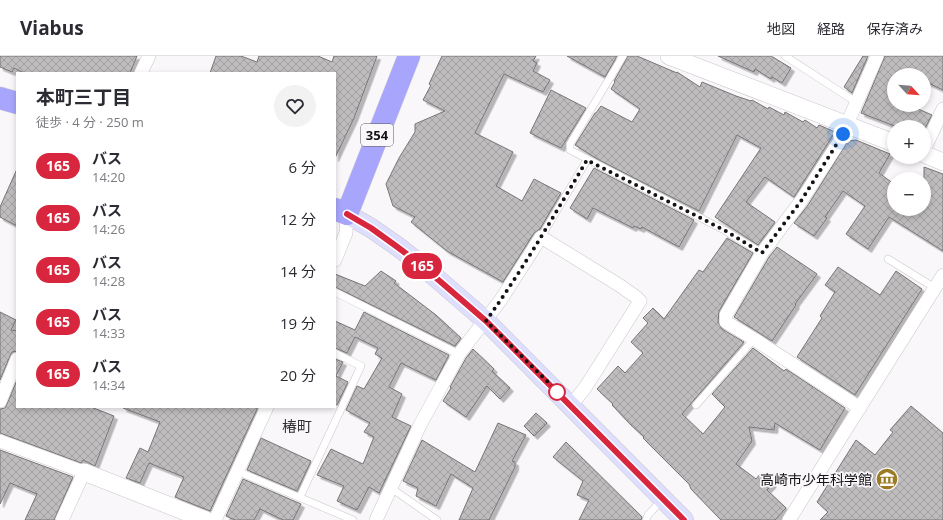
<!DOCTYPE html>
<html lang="ja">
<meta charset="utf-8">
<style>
:root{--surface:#fff;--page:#f2f2f3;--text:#2b2b33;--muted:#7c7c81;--line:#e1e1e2}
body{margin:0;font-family:"Open Sans","Noto Sans JP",sans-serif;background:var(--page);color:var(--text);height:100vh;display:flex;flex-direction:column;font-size:15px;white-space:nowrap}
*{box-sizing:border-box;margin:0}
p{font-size:13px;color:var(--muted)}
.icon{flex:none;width:22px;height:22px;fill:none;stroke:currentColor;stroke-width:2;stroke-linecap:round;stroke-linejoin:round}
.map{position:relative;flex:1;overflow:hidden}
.sheet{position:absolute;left:16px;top:16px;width:320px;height:336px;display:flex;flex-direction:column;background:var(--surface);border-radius:0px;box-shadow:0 2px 6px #0003}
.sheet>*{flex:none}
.badge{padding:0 8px;border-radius:13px;font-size:14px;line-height:26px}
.needle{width:26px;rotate:116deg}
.fabs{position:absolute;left:887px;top:12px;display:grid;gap:8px}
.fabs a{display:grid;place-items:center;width:44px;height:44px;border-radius:50%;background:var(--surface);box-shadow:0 2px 6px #0003;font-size:20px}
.you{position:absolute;width:20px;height:20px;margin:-10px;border:3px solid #fff;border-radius:50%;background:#1a73e8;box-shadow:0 0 0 6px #1a73e833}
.map>.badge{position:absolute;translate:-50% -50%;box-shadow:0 0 0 2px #fff}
.round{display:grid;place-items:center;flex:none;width:42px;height:42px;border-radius:21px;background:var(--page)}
.headline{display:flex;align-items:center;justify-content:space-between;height:68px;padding:0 20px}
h1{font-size:19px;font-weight:700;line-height:30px}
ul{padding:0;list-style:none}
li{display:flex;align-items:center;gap:12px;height:52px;padding:0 20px}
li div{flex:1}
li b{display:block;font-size:15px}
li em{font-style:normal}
li .badge{min-width:44px;font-weight:700;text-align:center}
header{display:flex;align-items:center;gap:24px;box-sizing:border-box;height:56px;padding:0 20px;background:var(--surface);border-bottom:1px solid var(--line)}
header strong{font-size:19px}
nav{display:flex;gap:22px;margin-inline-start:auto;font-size:14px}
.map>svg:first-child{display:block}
.building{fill:url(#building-cross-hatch);stroke:#777476;filter:url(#shadow)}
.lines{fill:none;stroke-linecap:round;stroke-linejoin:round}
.service-casing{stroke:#c9c7ca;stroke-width:8}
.minor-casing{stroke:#c9c7ca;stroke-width:14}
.tertiary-casing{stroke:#c9c7ca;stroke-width:18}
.secondary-casing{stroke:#c9c7ca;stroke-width:20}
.trunk-casing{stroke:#d5d5d5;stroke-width:23}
.service{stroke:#fff;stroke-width:7}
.minor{stroke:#fff;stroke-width:13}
.tertiary{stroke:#fff;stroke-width:17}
.secondary{stroke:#dedefe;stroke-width:19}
.trunk{stroke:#a8a6fc;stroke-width:22}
.line-casing{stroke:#fff;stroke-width:9}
.line{stroke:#d7263d;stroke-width:6}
.walk{stroke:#141314;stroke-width:4;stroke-dasharray:0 7.2}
.stop-dot{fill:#fff;stroke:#d7263d;stroke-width:2}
.labels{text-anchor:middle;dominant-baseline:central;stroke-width:3.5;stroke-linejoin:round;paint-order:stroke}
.shield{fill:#f9f7fa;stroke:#595759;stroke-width:1}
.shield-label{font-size:13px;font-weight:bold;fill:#141314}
.poi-label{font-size:14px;fill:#141314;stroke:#f9f7fa;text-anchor:end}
.neighbourhood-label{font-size:15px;fill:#313032;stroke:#f9f7fa}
</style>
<header>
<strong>Viabus</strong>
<nav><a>地図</a><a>経路</a><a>保存済み</a></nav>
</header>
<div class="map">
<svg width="943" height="464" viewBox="0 0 943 464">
<defs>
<pattern id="building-cross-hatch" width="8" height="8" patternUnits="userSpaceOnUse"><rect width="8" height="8" fill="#bfbcbe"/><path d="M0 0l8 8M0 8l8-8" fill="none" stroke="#a3a1a2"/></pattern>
<filter id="shadow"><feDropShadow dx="3.5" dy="3.5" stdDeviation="0" flood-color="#0004"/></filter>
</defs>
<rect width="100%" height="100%" fill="#f9f7fa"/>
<!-- building -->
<g class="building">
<path d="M0 0H137L130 17H24L14 12 12 16 0 11Z"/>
<path d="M216 0H241L257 6 259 0H318L332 6 334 0H377L354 62 335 102V17H210Z"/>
<path d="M442 0H536L533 5 537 7 533 15 550 24 543 36 504 18 475 77 513 96 496 130 522 145 534 123 561 137 540 173 534 177 503 226 447 195 411 166 415 161 393 150 386 128 399 102 415 76V68L445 55 423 44 431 29 429 28Z"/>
<path d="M567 0H617L605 21Z"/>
<path d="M628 0H637L677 17V16L700 31 702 26 736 40 751 45 752 44 768 53 769 51 784 59 785 56 803 66 805 64 817 72 819 69 835 76 794 141 765 121 746 146 775 166 758 189 715 161 761 92 737 79 699 155 599 104 575 89 595 57H596L601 50 632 66 640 53 611 33 615 26 614 25Z"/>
<path d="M718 0H771L791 12 782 27 772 21 771 23 755 13 754 16Z"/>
<path d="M863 0H868L852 37 844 31Z"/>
<path d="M885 0H943V34L924 25V19H894V49H909L932 59 925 72 924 71H897L861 57Z"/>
<path d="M551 34 586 52 561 92 530 77Z"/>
<path d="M856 84 890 98 879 117 894 128V153H924V111L943 118V195L889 161 868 193 846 178 865 150 843 135 825 161 827 162 814 180 794 167 808 149 848 85Z"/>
<path d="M594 112 694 164 679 191 642 171 641 173 634 170 633 172 593 152 587 163 570 152Z"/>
<path d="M17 113V170L0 161V151Z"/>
<path d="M727 182 753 197 719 255 718 266 722 273 744 286 682 358 703 378 725 351 712 338 753 292 784 315 786 313 845 352 820 394 775 367 774 374 749 371 752 385 736 408 756 423 761 417 773 428 767 434 786 452 775 464H721L691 433 689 428 643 382 644 381 631 369 612 349 613 348 597 333 618 310 625 317 643 297 631 286 648 267 643 262 653 252 664 263 699 214 703 216Z"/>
<path d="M777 191 817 218 795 248 796 249 772 285 734 261 769 201Z"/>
<path d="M838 211 880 239 896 215 922 233 855 339 797 301 822 262 820 260 835 236 825 229Z"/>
<path d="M381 215 396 225 394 227 436 259 461 282 455 290 335 231V218L365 230Z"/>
<path d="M0 256 16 264 11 274 17 275V295L12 296 10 300 0 324Z"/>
<path d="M364 256 449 299 436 324 401 307 389 331 402 338 392 361 411 370 379 437 369 431 357 454 337 445 344 430 317 419 331 393 363 408 374 381 364 376 370 367 346 354 357 330 364 333 382 302 375 298 378 292 355 281 347 297 335 292V265L355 274Z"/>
<path d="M473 293 494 313 492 315 510 332 500 343 487 330 466 361 443 345 451 332 450 331 466 302Z"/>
<path d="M335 303 343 306 336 320 348 326 337 349 335 348Z"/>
<path d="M17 324V351H91L114 360 95 410 83 404 81 407 0 377V353L5 352 7 348Z"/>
<path d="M911 350 943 377V464H820L828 456 817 446 856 384 875 399 893 376 890 374Z"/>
<path d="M123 351H258L210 455 175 441 184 421 149 407 140 427 126 422 140 392 148 396 160 366 123 352Z"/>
<path d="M536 357 547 367 534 380 524 370Z"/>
<path d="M498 367 526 379 512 405 515 406V411L489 464H459L473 432 451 418 436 450 416 440 418 432 403 425 422 384 475 416Z"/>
<path d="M261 382 311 405 297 435 247 414Z"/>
<path d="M566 386 642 461 641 464H579L589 444 577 439 583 425 553 401Z"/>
<path d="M0 394 73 421 54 464H25L37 438 10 427 0 448Z"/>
<path d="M243 423 301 448 293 464H283L260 453 254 464H235L226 460Z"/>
</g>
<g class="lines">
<!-- service casing -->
<g class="service-casing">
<g id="service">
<path d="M623 0 570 88V94L724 174 762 197"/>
<path d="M785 0 856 46"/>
<path d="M541 181 587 104"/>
<path d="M888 203 935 232"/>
<path d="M335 236 459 298"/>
<path d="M696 349 754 283"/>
<path d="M237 415 353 464"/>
<path d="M391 432 437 464"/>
<path d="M300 441 361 310 335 297"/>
<path d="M646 464 648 459 662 444"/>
</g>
</g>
<!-- minor casing -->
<g class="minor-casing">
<g id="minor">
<path d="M141 17 149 0"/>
<path d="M924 94 943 53"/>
<path d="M335 204 346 177 347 158"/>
<path d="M0 345 17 303"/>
<path d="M860 352 754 283 726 266V259L762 197 801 145 839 86 877 0"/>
<path d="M0 385 84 416 62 464"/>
<path d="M215 464 267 351"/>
<path d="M376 464 420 369 459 298 500 245 541 181 619 229 636 241 640 245 585 332 571 349"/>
<path d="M789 464 943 219"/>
</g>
</g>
<!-- tertiary casing -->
<g class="tertiary-casing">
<g id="tertiary">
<path d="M669 0 894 87"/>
<path d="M924 98 943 106"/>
<path d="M84 416 206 464"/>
</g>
</g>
<!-- secondary casing -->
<g class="secondary-casing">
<path id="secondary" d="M347 158 371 172 397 190 420 208 486 265 684 464"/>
</g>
<!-- trunk casing -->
<g class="trunk-casing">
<g id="trunk">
<path d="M0 42 17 47"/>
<path d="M335 153 347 158 409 0"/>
</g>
</g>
<!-- service -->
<use href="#service" class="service"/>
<!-- minor -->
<use href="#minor" class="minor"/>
<!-- tertiary -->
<use href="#tertiary" class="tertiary"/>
<!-- secondary -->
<use href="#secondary" class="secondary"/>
<!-- trunk -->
<use href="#trunk" class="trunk"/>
</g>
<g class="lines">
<!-- line casing -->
<g class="line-casing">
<path id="line" d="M347 158 371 172 396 190 420 208 486 265 684 464"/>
</g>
<!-- line -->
<use href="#line" class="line"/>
<!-- walk -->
<path class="walk" d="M557 336 560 338 486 265C523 213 555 158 587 104L724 174 762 197 801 145 843 78"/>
</g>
<!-- icons -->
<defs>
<g id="museum-disc" transform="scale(1.15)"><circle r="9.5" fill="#9c7b25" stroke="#f9f7fa"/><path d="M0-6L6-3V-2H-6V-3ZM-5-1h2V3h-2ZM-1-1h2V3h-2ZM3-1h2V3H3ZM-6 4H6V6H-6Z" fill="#fff"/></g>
</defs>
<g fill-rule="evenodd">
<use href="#museum-disc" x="887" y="423"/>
</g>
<!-- markers -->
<circle class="stop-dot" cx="557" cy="336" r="8"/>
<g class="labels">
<!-- shield labels -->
<rect class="shield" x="361" y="68" width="32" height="22" rx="3"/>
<g class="shield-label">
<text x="377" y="79">354</text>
</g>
<!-- poi labels -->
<g class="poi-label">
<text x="872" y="423">高崎市少年科学館</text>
</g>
<!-- neighbourhood labels -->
<g class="neighbourhood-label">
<text x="297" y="370">椿町</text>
</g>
</g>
</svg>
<div class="fabs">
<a><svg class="needle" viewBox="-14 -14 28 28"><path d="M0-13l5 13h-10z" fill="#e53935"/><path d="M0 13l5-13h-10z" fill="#7c7c81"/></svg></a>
<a>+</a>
<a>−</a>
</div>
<div class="you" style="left:843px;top:78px"></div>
<b class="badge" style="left:422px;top:210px;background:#d7263d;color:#fff">165</b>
<section class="sheet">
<div class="headline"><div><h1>本町三丁目</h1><p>徒歩 · 4 分 · 250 m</p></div><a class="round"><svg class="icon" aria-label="heart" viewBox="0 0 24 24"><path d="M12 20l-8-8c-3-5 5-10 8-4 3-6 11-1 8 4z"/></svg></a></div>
<ul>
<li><span class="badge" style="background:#d7263d;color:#fff">165</span><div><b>バス</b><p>14:20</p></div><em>6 分</em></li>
<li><span class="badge" style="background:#d7263d;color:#fff">165</span><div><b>バス</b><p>14:26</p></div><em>12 分</em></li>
<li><span class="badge" style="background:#d7263d;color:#fff">165</span><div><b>バス</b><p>14:28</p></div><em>14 分</em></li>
<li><span class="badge" style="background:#d7263d;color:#fff">165</span><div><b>バス</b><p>14:33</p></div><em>19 分</em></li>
<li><span class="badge" style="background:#d7263d;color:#fff">165</span><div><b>バス</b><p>14:34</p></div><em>20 分</em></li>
</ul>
</section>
</div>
